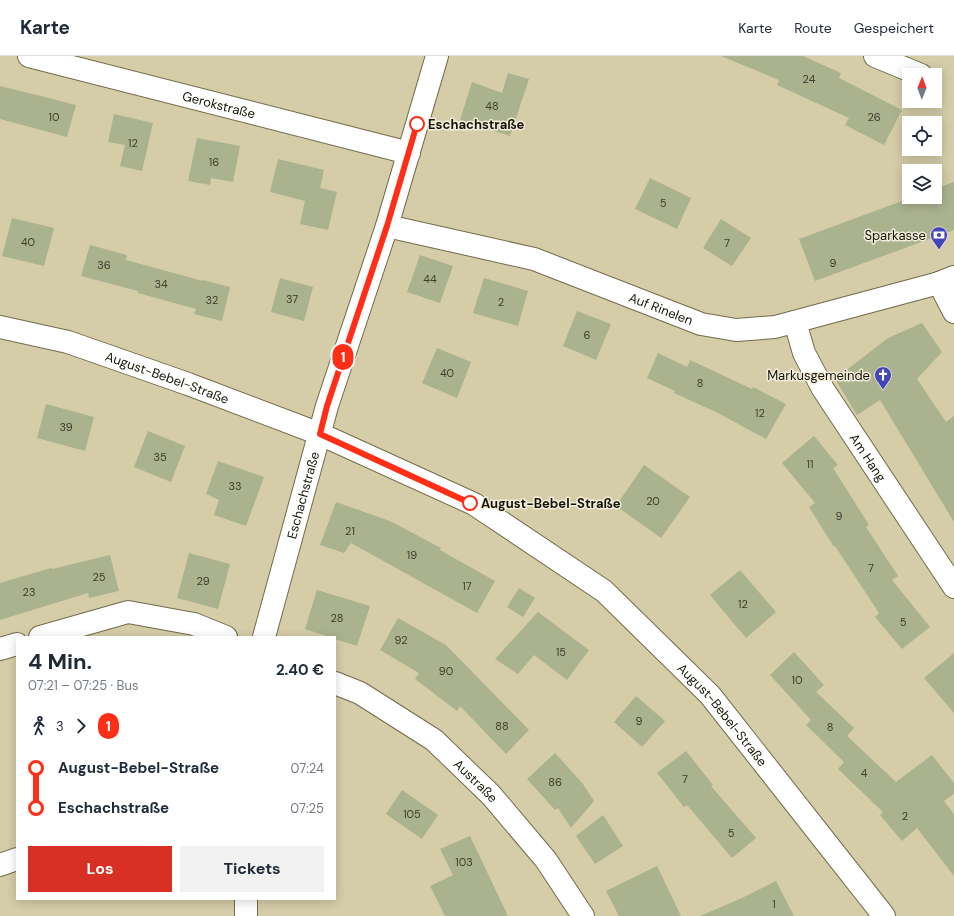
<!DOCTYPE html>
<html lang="de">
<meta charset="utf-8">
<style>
:root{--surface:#fff;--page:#f2f2f3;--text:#1f2937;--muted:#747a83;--line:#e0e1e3;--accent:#d93025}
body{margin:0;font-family:"DM Sans",sans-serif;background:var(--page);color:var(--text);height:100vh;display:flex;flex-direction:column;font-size:15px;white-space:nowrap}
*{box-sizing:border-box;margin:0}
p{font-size:13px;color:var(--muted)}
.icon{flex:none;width:22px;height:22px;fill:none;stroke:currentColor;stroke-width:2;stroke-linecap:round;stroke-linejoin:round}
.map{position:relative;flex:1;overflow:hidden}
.details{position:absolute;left:16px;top:580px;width:320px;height:264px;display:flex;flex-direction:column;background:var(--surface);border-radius:0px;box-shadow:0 2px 10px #0003}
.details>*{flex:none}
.badge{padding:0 8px;border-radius:13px;font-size:14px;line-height:26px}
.needle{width:26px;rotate:1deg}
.fabs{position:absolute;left:902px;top:12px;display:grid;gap:8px}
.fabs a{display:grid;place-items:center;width:40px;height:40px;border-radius:0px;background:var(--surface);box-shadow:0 2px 10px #0003;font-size:20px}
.map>.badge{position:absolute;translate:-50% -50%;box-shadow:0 0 0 2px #fff}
.legs{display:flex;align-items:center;gap:6px;height:44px;padding:0 12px;font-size:13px}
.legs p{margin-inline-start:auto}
.headline{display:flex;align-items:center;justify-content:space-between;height:68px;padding:0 12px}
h1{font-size:22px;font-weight:700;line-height:30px}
.button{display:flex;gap:8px;margin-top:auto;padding:8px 12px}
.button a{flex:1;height:46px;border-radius:0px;background:var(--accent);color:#fff;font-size:16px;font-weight:700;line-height:46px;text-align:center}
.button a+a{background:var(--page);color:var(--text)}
ul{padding:0 12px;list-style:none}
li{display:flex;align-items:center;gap:14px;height:40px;font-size:15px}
li i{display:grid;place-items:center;width:6px;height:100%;margin:0 5px;background:currentColor}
li i::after{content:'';width:10px;height:10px;margin:-5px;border:3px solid;border-radius:50%;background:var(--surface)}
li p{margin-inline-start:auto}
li:first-child i{background:linear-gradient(#0000 50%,currentColor 0)}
li:last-child i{background:linear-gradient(currentColor 50%,#0000 0)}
header{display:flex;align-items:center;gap:24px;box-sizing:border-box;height:56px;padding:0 20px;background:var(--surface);border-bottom:1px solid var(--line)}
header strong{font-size:19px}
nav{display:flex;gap:22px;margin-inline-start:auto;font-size:14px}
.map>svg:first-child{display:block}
.building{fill:#abb28e}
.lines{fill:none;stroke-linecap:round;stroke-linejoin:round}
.street-casing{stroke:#736b49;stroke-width:24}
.street{stroke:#fff;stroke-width:22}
.line-1-casing{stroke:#fff;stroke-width:9}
.line-1{stroke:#ff2e17;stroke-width:6}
.stop-1-dot{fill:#fff;stroke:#ff2e17;stroke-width:2}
.labels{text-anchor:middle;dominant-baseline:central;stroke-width:3;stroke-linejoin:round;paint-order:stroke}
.number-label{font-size:11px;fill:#3c3c29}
.street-label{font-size:13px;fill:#171407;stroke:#f2eddb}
.stop-label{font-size:13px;font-weight:bold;fill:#171407;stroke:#f2eddb;text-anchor:start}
.poi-label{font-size:13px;fill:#171407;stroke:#f2eddb;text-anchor:end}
</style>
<header>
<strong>Karte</strong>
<nav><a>Karte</a><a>Route</a><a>Gespeichert</a></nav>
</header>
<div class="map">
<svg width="954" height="860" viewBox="0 0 954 860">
<rect width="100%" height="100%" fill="#d5cda8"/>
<!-- building -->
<g class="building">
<path d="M721 0H803L841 17 839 22 902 54 884 89 845 69 849 62 777 29 779 24Z"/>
<path d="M508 17 529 23 510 80 460 64 472 26 502 37Z"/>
<path d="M0 30 41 40 76 49 67 81 0 63Z"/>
<path d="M114 58 153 67 142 115 120 110 125 89 108 86Z"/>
<path d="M197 82 240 90 233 126 211 122 210 129 188 125Z"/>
<path d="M278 103 324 114 320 132 337 136 328 174 300 168 305 145 270 136Z"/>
<path d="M650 122 691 142 677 173 635 153Z"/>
<path d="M954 126V174L815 225 799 183 913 141H935V133Z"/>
<path d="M12 162 54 172 44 210 2 200Z"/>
<path d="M721 163 751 182 732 210 703 192Z"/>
<path d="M90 189 127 199 126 204 203 225V224L230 231 222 265 194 258 196 253 138 237V235L81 220Z"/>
<path d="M420 199 453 210 440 247 407 236Z"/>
<path d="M280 222 313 231 304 265 271 256Z"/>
<path d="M484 222 528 235 518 270 473 257Z"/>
<path d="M577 255 611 268 596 304 563 290Z"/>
<path d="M922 267 942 296 917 323 946 366 954 360V466L880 344 857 359 835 323 888 282Z"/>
<path d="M437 292 471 306 457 342 422 327Z"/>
<path d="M658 297 687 311 690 304 752 333 753 331 786 348 766 383 718 357 674 337 675 335 647 322Z"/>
<path d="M46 348 94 361 85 395 37 382Z"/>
<path d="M148 375 185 390 171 426 134 411Z"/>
<path d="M814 380 838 409 833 412 869 469 866 471 898 520 892 524 930 571 902 593 875 561 879 557 835 490 834 491 809 451 815 447 782 407Z"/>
<path d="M218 405 264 421 246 470 214 459 219 444 206 438Z"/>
<path d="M644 409 690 441 661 482 616 450Z"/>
<path d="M336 446 390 465 441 492 440 494 495 525 477 557 351 487 344 497 320 489Z"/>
<path d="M189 497 230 508 218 553 177 542Z"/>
<path d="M110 499 119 535 89 542 88 537 0 564V527L51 512 52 513Z"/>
<path d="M740 514 776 556 746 582 710 539Z"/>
<path d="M519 532 535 542 523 561 507 551Z"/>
<path d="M317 534 370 550 357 590 335 583V581H330L305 573Z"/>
<path d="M538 556 589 594 567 624 534 599 518 618 495 603Z"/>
<path d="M398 562 446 589 529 674 506 698 460 650 457 655 415 623 419 617 380 594Z"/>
<path d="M794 596 824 629 816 636 854 672 847 680 896 726 932 699 954 727V738L944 745 954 758V820L917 772 902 785 880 759 883 756 838 713 844 706 806 669 811 664 770 619Z"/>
<path d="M954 597V657L924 622Z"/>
<path d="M636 640 665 665 642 691 614 666Z"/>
<path d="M686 695 713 729 711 730 756 782 732 802 687 749 684 751 657 717Z"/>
<path d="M555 697 583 728 594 745 571 772 558 752 555 754 527 723Z"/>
<path d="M402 734 438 759 422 783 386 758Z"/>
<path d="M603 759 623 790 595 808 576 780Z"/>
<path d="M470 780 508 860H445L430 830 453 819 440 793Z"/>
<path d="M657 810 681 860H619L606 835Z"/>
<path d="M776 825 794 860H700L742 842Z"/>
</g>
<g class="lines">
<!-- street casing -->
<g class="street-casing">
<g id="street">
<path id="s1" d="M29 0 409 97"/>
<path d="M875 0 921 19"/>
<path id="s2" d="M387 170 534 203 701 268 736 274 775 271 939 227 954 221"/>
<path d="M939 227 954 256"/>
<path id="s3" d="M795 266 804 297 823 333 954 531"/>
<path id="s4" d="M0 271 68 286 188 328 320 378 474 448 604 535 710 639 884 860"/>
<path d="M40 581 128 556 194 568 226 581"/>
<path id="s5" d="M264 581 327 350 387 170 437 0"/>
<path d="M0 593 17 588"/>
<path id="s6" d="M335 627 360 637 434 684 491 739 546 804 583 860"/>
<path d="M0 809 17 803"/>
<path d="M246 860V843"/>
</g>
</g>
<!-- street -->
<use href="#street" class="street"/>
</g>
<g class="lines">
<!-- line-1 casing -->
<g class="line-1-casing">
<path id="line-1" d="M417 68 387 170 327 350 320 378 470 447"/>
</g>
<!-- line-1 -->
<use href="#line-1" class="line-1"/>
</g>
<!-- icons -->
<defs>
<g id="bank-pin" transform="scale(0.9)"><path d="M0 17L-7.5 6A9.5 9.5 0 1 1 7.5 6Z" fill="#4545bb" stroke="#f2eddb"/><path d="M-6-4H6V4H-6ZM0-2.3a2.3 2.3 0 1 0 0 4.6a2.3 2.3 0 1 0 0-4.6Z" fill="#fff"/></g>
<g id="church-pin" transform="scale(0.9)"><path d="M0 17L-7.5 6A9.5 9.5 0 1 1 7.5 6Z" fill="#4545bb" stroke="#f2eddb"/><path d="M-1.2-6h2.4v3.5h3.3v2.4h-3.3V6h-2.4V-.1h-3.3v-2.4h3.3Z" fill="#fff"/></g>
</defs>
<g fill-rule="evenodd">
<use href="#bank-pin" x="939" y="179"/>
<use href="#church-pin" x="883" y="319"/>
</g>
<!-- markers -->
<g class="stop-1-dot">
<circle cx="417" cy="68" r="7"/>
<circle cx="470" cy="447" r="7"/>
</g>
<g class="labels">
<!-- number labels -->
<g class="number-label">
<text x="809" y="23">24</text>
<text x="492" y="50">48</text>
<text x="54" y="61">10</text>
<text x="874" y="61">26</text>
<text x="133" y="87">12</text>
<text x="214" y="106">16</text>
<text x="663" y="147">5</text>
<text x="28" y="186">40</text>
<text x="727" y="187">7</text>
<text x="833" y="207">9</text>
<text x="104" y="209">36</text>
<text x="430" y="223">44</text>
<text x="161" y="228">34</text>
<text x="292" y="243">37</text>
<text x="212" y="244">32</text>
<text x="501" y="246">2</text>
<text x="587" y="279">6</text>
<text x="447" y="317">40</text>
<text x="700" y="327">8</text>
<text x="760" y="357">12</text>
<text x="66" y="371">39</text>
<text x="160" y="401">35</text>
<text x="810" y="408">11</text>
<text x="235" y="430">33</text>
<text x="653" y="445">20</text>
<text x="839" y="460">9</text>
<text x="350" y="475">21</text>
<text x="412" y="499">19</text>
<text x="871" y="512">7</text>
<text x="99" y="521">25</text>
<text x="203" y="525">29</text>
<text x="467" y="530">17</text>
<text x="29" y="536">23</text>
<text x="743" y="548">12</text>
<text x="337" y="562">28</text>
<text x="903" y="566">5</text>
<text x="401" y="584">92</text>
<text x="561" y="596">15</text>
<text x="446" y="615">90</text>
<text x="797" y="624">10</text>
<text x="639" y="665">9</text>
<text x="502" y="670">88</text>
<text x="830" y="671">8</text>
<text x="864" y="717">4</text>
<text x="685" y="723">7</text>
<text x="555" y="726">86</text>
<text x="412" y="758">105</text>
<text x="905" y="760">2</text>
<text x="731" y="777">5</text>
<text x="464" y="806">103</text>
<text x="774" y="848">1</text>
</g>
<!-- street labels -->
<g class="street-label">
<text stroke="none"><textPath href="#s1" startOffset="196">Gerokstraße</textPath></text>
<text stroke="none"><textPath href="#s2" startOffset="287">Auf Rinelen</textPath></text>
<text stroke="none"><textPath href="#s4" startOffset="175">August-Bebel-Straße</textPath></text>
<text stroke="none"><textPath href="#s3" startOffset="155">Am Hang</textPath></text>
<text stroke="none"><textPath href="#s5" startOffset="147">Eschachstraße</textPath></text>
<text stroke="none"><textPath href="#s4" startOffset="835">August-Bebel-Straße</textPath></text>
<text stroke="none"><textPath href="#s6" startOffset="173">Austraße</textPath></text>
</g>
<!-- stop labels -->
<g class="stop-label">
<text x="428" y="68">Eschachstraße</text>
<text x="481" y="447">August-Bebel-Straße</text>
</g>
<!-- poi labels -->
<g class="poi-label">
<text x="926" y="179">Sparkasse</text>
<text x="870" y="319">Markusgemeinde</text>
</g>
</g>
</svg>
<div class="fabs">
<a><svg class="needle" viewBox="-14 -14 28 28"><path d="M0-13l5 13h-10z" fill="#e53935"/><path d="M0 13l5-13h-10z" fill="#747a83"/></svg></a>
<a><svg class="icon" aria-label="locate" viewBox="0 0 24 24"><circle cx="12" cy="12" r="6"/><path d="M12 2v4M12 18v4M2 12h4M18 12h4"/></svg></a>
<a><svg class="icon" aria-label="layers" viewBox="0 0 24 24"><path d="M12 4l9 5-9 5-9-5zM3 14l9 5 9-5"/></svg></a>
</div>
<b class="badge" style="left:343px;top:301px;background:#ff2e17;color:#fff">1</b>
<section class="details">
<div class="headline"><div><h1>4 Min.</h1><p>07:21 – 07:25 · Bus</p></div><b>2.40 €</b></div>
<div class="legs"><svg class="icon" aria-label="walk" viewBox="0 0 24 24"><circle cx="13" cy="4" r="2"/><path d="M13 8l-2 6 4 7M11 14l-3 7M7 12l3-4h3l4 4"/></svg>3<svg class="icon" aria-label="forward" viewBox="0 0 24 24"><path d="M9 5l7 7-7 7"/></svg><b class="badge" style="background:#ff2e17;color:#fff">1</b></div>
<ul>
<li><i style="color:#ff2e17"></i><b>August-Bebel-Straße</b><p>07:24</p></li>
<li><i style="color:#ff2e17"></i><b>Eschachstraße</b><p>07:25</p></li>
</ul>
<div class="button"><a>Los</a><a>Tickets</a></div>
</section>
</div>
